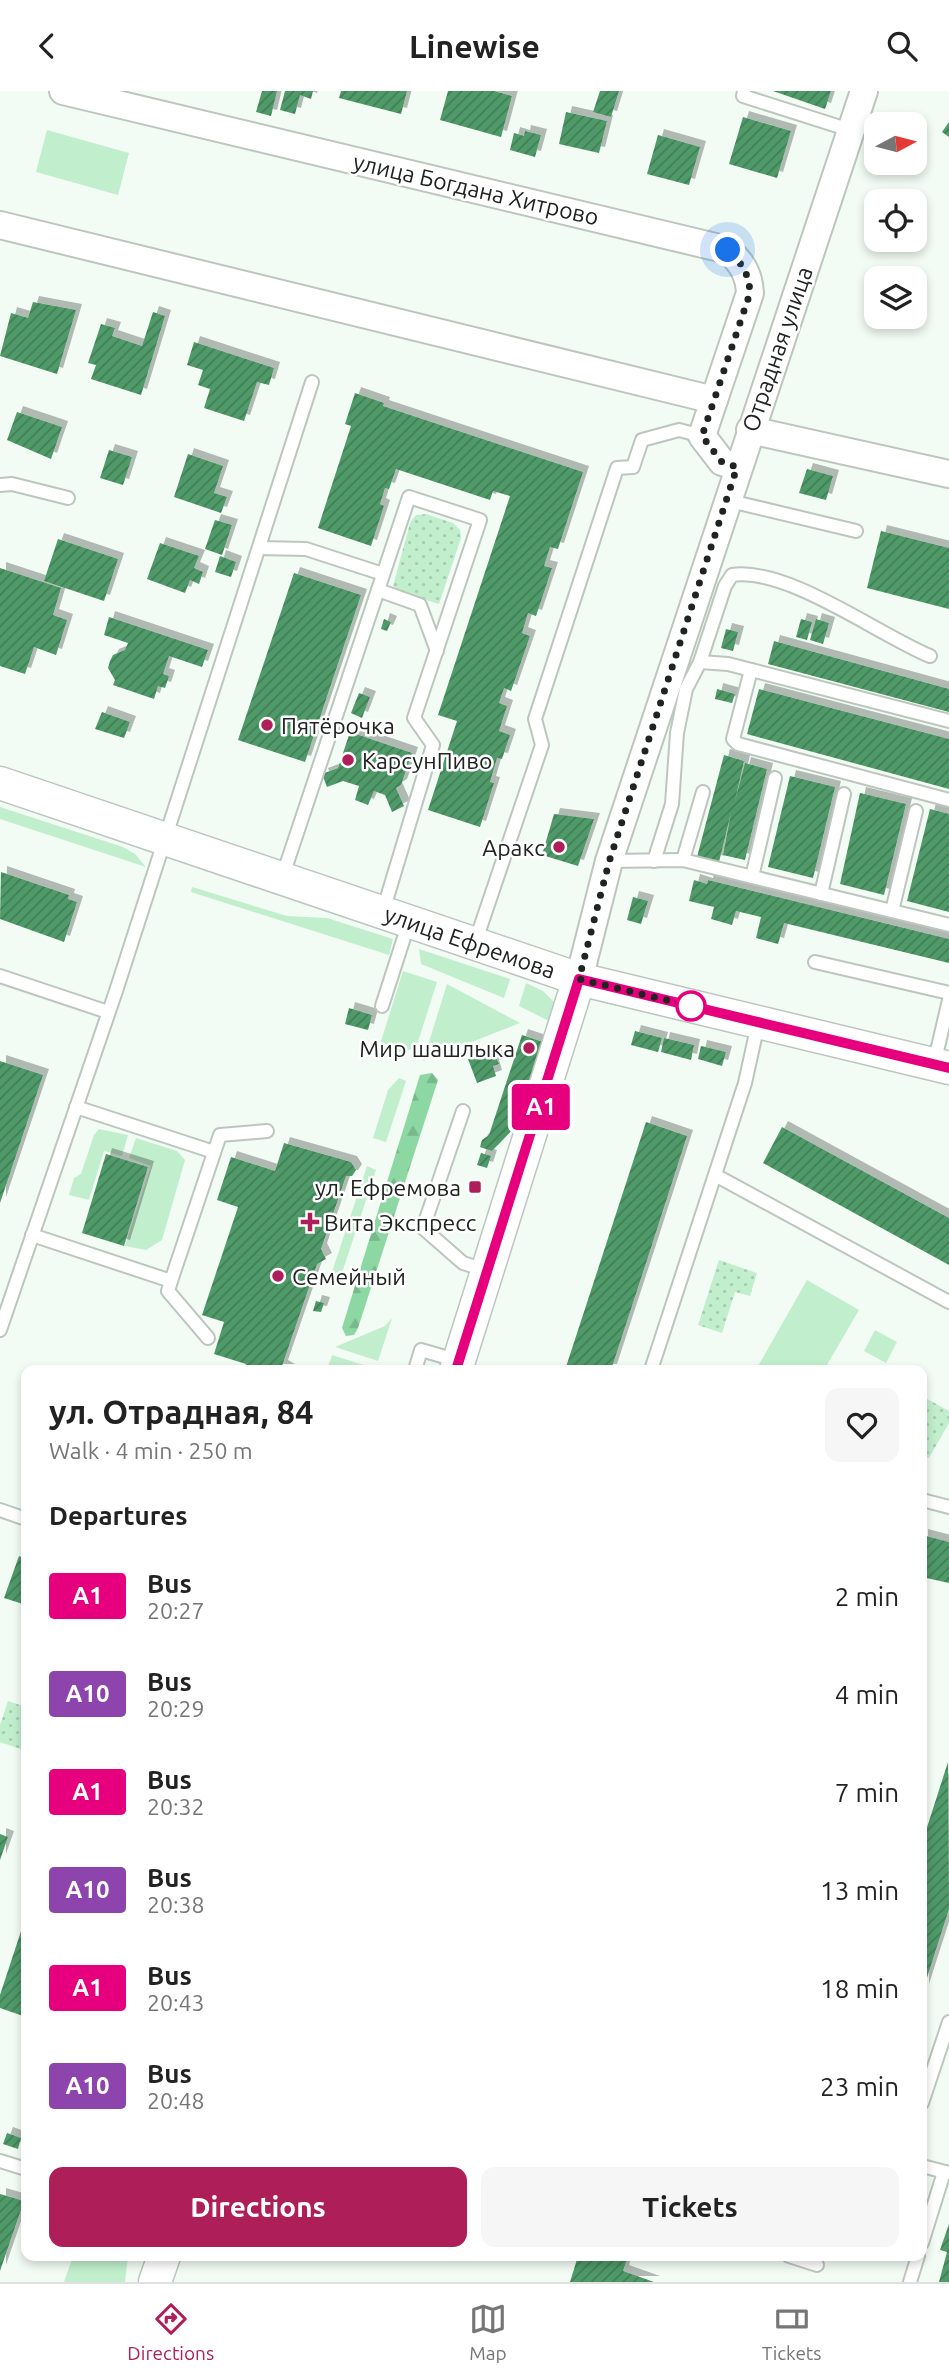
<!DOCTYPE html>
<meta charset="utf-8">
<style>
:root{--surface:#fff;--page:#f6f6f6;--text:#222;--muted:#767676;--line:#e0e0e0;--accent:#ae1f59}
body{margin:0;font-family:Ubuntu,sans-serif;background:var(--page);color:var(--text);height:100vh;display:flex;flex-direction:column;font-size:26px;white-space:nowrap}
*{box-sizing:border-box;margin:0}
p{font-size:23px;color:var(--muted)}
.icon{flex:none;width:38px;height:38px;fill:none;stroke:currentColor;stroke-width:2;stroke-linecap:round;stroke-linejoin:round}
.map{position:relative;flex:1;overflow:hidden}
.details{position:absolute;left:21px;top:1274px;width:906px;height:896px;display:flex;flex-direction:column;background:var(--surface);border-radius:14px;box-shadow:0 4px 10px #0003}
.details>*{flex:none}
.badge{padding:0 14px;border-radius:5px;font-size:24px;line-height:46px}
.needle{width:46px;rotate:83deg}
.controls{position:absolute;left:864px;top:21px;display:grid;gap:14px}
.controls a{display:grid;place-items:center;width:63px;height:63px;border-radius:14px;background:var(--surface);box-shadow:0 4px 10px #0003;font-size:35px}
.you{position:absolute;width:35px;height:35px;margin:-18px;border:5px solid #fff;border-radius:50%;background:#1a73e8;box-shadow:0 0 0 10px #1a73e833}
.map>.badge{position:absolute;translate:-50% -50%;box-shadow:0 0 0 4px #fff}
h2{padding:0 28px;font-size:26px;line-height:63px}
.round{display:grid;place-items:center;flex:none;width:74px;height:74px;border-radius:14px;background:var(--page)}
.head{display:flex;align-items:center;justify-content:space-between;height:119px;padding:0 28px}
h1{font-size:33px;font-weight:700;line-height:52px}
.primary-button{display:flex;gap:14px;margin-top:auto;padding:14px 28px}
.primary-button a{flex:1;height:80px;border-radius:14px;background:var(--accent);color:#fff;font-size:28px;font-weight:700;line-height:80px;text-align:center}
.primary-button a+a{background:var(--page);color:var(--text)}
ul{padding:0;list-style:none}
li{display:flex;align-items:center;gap:21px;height:98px;padding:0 28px}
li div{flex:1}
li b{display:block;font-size:26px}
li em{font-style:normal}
li .badge{min-width:77px;font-weight:700;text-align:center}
header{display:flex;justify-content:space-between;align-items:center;height:91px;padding:0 28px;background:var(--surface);font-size:32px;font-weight:700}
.tabs{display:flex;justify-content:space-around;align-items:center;height:98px;border-top:2px solid var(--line);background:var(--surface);font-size:19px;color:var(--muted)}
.tabs a{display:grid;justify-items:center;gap:4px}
.tabs .current{color:var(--accent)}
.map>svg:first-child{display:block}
.green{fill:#c1eecd}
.forest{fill:url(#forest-firs)}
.park{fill:url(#park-dots)}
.building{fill:url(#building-hatch);filter:url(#shadow)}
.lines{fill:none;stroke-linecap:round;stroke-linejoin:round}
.service-casing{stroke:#bcc6be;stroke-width:16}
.minor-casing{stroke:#bcc6be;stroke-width:30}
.tertiary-casing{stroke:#bcc6be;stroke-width:35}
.service{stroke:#fff;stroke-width:12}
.minor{stroke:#fff;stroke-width:26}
.tertiary{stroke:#fff;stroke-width:32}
.line-casing{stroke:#fff;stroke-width:16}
.line{stroke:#e6007e;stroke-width:10}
.walk{stroke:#202421;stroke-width:7;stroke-dasharray:0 12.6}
.poi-dot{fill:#ae1f59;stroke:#fff;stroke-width:2.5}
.stop-dot{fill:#fff;stroke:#e6007e;stroke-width:3.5}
.labels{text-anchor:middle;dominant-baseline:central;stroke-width:5;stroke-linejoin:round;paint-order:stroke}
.street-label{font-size:23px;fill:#202421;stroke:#fff}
.poi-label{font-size:23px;fill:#202421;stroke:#fff;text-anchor:start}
</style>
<header><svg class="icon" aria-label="back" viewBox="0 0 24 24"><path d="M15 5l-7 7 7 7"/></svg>Linewise<svg class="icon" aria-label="search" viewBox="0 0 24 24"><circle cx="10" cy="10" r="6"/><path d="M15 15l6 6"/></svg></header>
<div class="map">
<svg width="949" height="2191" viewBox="0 0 949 2191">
<defs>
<pattern id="forest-firs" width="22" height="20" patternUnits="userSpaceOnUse" patternTransform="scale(1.75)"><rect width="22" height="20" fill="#8cd7a2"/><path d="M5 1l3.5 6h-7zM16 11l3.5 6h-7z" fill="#78b88b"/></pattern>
<pattern id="park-dots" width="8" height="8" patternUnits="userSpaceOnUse" patternTransform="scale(1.75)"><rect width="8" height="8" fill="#c1eecd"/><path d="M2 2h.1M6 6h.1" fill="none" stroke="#a6ccb0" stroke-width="1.8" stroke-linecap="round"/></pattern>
<pattern id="building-hatch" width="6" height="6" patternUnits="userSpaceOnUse" patternTransform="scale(1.75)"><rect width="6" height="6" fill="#509a69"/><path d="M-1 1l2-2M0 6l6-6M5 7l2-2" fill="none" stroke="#427d56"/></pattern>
<filter id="shadow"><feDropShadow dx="6" dy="-6" stdDeviation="0" flood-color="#0004"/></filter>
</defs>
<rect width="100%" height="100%" fill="#f2fcf4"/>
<!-- green -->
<g class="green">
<path d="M47 39 129 62 118 104 36 81Z"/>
<path d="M0 716 123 756 135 763 146 776 0 728Z"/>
<path d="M192 796 287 825 327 827 393 848 389 864 191 801Z"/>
<path d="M419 858 510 888 504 907 421 873Z"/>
<path d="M403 880 437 891 416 957 383 965 377 963Z"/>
<path d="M526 892 543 900 555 912V933L519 915Z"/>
<path d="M447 893 520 932 423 970Z"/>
<path d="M399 987 406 990 386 1051 373 1047 388 999Z"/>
<path d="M99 1038 128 1044 122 1065 104 1060 89 1109 69 1104 74 1087 81 1083 94 1044Z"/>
<path d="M136 1047 177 1060 185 1069 162 1149 146 1159 125 1155 151 1075 129 1067Z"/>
<path d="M367 1075 376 1079 339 1191 330 1187Z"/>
<path d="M807 1189 859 1219 824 1279H760L757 1277Z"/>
<path d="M392 1227 378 1270 335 1256 385 1235Z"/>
<path d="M875 1239 897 1251 886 1272 864 1260Z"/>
<path d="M332 1264 376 1278 375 1279H327Z"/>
<path d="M73 2165H128L125 2191H64Z"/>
</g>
<!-- forest -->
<path class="forest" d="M432 982 438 989 358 1237 354 1244 346 1245 342 1237 420 984Z"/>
<!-- park -->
<g class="park">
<path d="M426 423 453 432 460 439 461 447 439 513 399 501 393 495 410 432 416 424Z"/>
<path d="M719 1169 757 1182 750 1205 735 1201 722 1242 698 1234Z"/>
<path d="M922 1305 949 1320V1332L929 1367 922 1364Z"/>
<path d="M8 1610 26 1616V1660L0 1651V1634Z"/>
</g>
<!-- building -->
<g class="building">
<path d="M262 0H277L271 25 256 21Z"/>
<path d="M285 0H313L311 8 300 4 295 23 280 19Z"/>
<path d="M341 0H407L401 23 339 7Z"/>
<path d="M448 0H494L512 5 501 46 440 29Z"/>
<path d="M600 0H619L611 26 593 21Z"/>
<path d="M773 0H831L825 18Z"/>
<path d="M566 21 607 30 599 62 559 53Z"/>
<path d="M743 26 791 40 777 87 729 73Z"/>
<path d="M949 31V46L942 41Z"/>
<path d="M525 40 541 44 535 66 510 59 514 42 524 45Z"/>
<path d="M658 44 700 56 689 94 647 83Z"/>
<path d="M33 211 76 219 57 283 0 265 11 222 28 227Z"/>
<path d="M153 221 165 225 141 304 91 288 96 274 88 272 101 233 115 237 112 245 142 255Z"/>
<path d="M194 251 274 277 269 294 257 291 244 330 204 317 210 298 198 294 203 279 187 274Z"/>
<path d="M355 302 384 312 383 315 583 381 558 458 550 456 544 475 552 477 536 525 528 522 522 542 530 545 511 600 504 597 499 612 507 615 499 640 510 644 502 668 497 667 490 691 494 692 480 736 428 719 457 630 438 624 510 405 493 400 490 409 396 378 389 398 385 397 380 413 384 415 371 455 318 437 351 335 345 333Z"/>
<path d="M17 321 62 336 51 368 7 349Z"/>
<path d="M109 359 132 366 123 394 100 387Z"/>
<path d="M188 363 223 375 214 402 227 406 221 422 174 406Z"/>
<path d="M807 378 833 385 826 409 799 402Z"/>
<path d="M215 429 232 434 222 464 205 458Z"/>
<path d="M881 440 949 457V518L867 497Z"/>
<path d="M58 448 118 468 104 510 44 490Z"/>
<path d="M160 452 199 465 194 477 203 481 199 493 190 489 185 502 147 488Z"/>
<path d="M220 465 236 471 231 486 215 481Z"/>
<path d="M0 477 61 497 53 524 67 529 56 564 34 556 25 583 0 575Z"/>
<path d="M294 482 361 504 305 671 238 649Z"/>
<path d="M109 526 208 559 202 576 169 565 163 583 169 585 165 597 158 595 154 608 113 594 115 589 108 577 110 570 113 564 125 559 128 552 104 544Z"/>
<path d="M384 528 391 531 387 540 381 538Z"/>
<path d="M801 528 812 531 807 549 796 546Z"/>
<path d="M816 528 829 532 823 553 810 549Z"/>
<path d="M726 538 738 541 733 560 721 557Z"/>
<path d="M774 550 949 598V621L768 573Z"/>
<path d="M717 598 735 603 732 612 715 608Z"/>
<path d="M759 598 949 648V698L747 643Z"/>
<path d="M359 602 370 606 362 627 351 622Z"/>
<path d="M102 621 130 631 124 647 95 638Z"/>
<path d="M350 641 412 662 401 694 396 697 404 715 392 721 385 704 374 700 368 714 355 709 359 695 343 690 327 696 322 683 338 677Z"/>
<path d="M724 664 744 670 735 710 745 672 767 678 745 769 723 764 731 722 719 771 697 766Z"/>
<path d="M790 685 835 696 813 787 768 776Z"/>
<path d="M860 702 906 713 884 804 840 793Z"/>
<path d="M930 718 949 723V821L907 810Z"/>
<path d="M554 723 594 728 578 775 542 764Z"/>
<path d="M1 781 69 804 68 808 77 811 64 851 0 828Z"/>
<path d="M694 789 707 793 708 789 949 848V872L784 832 778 853 756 847 761 826 736 820 732 834 711 828 714 816 689 810Z"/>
<path d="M633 806 648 810 641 833 627 829Z"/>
<path d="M349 917 372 924 368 939 345 933Z"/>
<path d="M635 940 662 947 658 961 631 954Z"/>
<path d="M522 944 543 951 515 1036 492 1060 480 1056 482 1049 489 1044Z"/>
<path d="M664 947 694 954 691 969 661 961Z"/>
<path d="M701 955 726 961 722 975 698 968Z"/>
<path d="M493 959 499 973 493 975 496 985 477 992 468 968Z"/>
<path d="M0 970 43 984 0 1112Z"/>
<path d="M646 1031 687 1045 648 1166 611 1279H565Z"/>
<path d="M782 1036 949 1127V1174L763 1072Z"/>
<path d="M284 1052 351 1071 356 1079 352 1085H346L321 1158 326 1168 317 1173 282 1275 289 1279H244L246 1273 214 1263 224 1231 202 1224 238 1116 217 1109 231 1066 275 1080Z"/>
<path d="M481 1062 491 1065 487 1077 477 1074Z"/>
<path d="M106 1063 148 1076 124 1155 82 1142Z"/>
<path d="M316 1210 324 1212 321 1221 313 1220Z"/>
<path d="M922 1444 949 1451V1492L922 1486Z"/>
<path d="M19 1465 26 1468V1514L4 1507Z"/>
<path d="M948 1671 949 1818 923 1899 922 1752Z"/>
<path d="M0 1743 8 1746 0 1769Z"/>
<path d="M26 1825V1926L0 1917V1904Z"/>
<path d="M7 2042 21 2047 18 2058 3 2053Z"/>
<path d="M0 2103 24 2110 0 2180Z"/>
<path d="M949 2133V2191H939L947 2161 940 2159Z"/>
<path d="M578 2165H628L623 2180 654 2191H570Z"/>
</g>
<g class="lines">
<!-- service casing -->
<g class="service-casing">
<g id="service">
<path d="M744 0 743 5 850 39"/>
<path d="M0 394 12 393 68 407"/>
<path d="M726 409 856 440"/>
<path d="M259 457 306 458 383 483"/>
<path d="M378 499 420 514 437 560"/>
<path d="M700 571 728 573 949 630"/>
<path d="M751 579 733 648 738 653 949 709"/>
<path d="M683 769 703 701"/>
<path d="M609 770 683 769 949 834"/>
<path d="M654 770 672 713 677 642 686 598 700 571 725 495 732 484C788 476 877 543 930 565"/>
<path d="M752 786 775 687"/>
<path d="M282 787 409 406 480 429 414 627 433 654 383 820"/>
<path d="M821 803 844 703"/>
<path d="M892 820 916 720"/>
<path d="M475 852 542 654 535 628 617 377 633 376 642 349 679 339 702 345"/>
<path d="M815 871 949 902"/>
<path d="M0 885 108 921"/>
<path d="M382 915 409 831"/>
<path d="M934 973 949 909"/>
<path d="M76 1016 214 1061"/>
<path d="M463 1020 423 1137 463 1172 488 1180"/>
<path d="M715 1084 949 1211"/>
<path d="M32 1144 171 1190"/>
<path d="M0 1239 116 900 312 291"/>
<path d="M208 1247 168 1200 171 1190 220 1044 267 1040"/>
<path d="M415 1279 421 1259 459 1270"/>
<path d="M651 1279 745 992 758 933"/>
<path d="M922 1409 949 1416"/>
<path d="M0 1419 26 1428"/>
<path d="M922 2012 949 1931"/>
<path d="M0 2070 26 2078"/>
<path d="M922 2075 949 2082"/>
<path d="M922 2152 944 2081"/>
<path d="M789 2165 817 2174"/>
<path d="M910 2191 918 2165"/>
</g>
</g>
<!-- minor casing -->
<g class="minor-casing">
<g id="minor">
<path d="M63 0 728 159C742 172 749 183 750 202L714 309"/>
<path d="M0 134 714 309 702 345 722 371 737 376"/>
<path d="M750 339 949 383"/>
<path d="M579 888 609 770 864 0"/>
</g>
</g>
<!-- tertiary casing -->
<g class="tertiary-casing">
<g id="tertiary">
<path d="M0 692 579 888 949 977"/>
<path d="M456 1279 579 888"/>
<path d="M155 2191 164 2165"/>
</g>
</g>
<!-- service -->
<use href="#service" class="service"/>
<!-- minor -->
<use href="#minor" class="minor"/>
<!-- tertiary -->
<use href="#tertiary" class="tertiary"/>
</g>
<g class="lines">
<!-- line casing -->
<g class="line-casing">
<path id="line" d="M456 1279 579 888 949 977"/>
</g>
<!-- line -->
<use href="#line" class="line"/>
<!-- walk -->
<path class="walk" d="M691 915 579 888 609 771 737 376 722 371 702 345 750 202C749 183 742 172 728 159"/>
</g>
<!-- markers -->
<g class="poi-dot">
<circle cx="267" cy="634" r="7"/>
<circle cx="348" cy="669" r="7"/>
<circle cx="559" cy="756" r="7"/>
<circle cx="529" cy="957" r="7"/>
<rect x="468" y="1089" width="14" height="14" rx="3.5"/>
<path d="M306.5 1120.5h7v7h7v7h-7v7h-7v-7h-7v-7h7z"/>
<circle cx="278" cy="1185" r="7"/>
</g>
<circle class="stop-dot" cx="691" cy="915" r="14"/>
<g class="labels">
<!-- street labels -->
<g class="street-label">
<text transform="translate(476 98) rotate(13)">улица Богдана Хитрово</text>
<text transform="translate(777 258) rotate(-71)">Отрадная улица</text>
<text transform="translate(470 851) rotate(19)">улица Ефремова</text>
</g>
<!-- poi labels -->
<g class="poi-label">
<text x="281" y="634">Пятёрочка</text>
<text x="362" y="669">КарсунПиво</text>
<text x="545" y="756" text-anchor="end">Аракc</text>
<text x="515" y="957" text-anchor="end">Мир шашлыка</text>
<text x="461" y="1096" text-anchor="end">ул. Ефремова</text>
<text x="324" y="1131">Вита Экспресс</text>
<text x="292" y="1185">Семейный</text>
</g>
</g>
</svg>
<div class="controls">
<a><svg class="needle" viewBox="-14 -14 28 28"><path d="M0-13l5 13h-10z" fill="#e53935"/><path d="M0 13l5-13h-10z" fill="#767676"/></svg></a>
<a><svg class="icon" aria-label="locate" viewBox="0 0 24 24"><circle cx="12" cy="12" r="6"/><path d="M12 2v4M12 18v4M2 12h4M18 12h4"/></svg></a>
<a><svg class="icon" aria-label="layers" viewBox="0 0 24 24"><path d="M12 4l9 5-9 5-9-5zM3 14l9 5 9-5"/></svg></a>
</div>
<div class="you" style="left:728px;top:159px"></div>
<b class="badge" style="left:541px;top:1016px;background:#e6007e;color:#fff">А1</b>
<section class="details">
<div class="head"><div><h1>ул. Отрадная, 84</h1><p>Walk · 4 min · 250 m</p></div><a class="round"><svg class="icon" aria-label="heart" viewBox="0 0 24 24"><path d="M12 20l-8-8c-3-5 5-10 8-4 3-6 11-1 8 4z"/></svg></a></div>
<h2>Departures</h2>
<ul>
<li><span class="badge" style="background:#e6007e;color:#fff">А1</span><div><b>Bus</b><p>20:27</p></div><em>2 min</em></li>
<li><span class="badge" style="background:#8e44ad;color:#fff">А10</span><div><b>Bus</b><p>20:29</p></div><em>4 min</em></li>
<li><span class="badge" style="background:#e6007e;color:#fff">А1</span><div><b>Bus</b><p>20:32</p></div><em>7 min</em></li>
<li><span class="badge" style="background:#8e44ad;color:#fff">А10</span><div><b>Bus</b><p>20:38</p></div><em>13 min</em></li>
<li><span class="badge" style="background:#e6007e;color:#fff">А1</span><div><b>Bus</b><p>20:43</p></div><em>18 min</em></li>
<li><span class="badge" style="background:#8e44ad;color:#fff">А10</span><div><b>Bus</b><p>20:48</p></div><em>23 min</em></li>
</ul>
<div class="primary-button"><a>Directions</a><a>Tickets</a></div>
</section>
</div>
<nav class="tabs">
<a class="current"><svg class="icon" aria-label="directions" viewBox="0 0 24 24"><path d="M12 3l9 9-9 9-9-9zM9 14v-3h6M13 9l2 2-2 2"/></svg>Directions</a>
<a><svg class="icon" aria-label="map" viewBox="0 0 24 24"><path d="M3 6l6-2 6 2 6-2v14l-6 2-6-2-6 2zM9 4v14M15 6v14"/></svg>Map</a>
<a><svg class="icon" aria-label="tickets" viewBox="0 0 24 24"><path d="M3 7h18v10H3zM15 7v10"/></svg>Tickets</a>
</nav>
